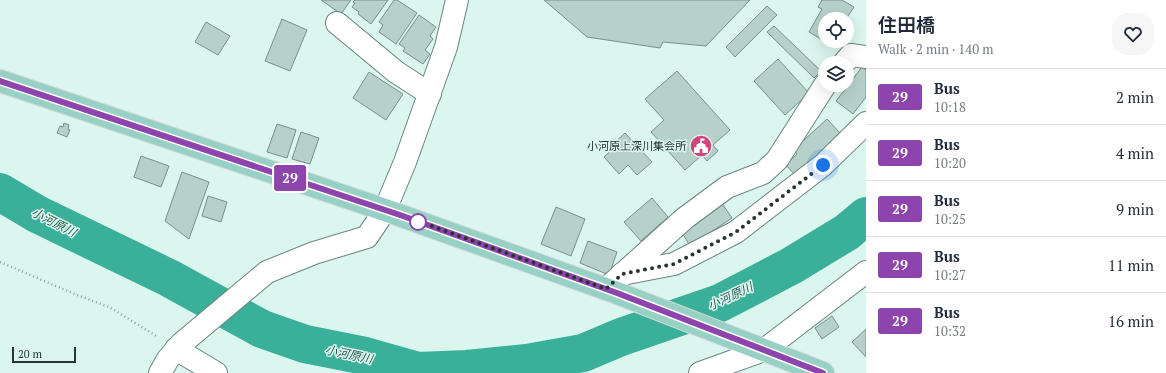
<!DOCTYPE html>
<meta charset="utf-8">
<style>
:root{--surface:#fff;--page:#f6f6f7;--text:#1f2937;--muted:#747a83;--line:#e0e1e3}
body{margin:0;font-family:"PT Serif","Noto Sans JP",serif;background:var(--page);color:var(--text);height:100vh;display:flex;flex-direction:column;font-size:15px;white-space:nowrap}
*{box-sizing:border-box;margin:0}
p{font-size:13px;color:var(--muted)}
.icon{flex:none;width:22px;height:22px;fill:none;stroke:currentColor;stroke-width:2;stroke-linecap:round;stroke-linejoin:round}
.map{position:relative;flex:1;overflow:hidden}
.details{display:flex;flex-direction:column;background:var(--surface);width:300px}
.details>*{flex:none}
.badge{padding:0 8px;border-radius:3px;font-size:14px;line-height:26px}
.fabs{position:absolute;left:818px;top:12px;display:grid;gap:8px}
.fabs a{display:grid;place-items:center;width:36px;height:36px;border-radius:50%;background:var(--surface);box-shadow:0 4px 16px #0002;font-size:20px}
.scale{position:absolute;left:12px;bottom:10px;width:64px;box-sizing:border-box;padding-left:4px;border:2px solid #293331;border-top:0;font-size:11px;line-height:14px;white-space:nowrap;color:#293331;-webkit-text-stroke:3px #dbf6ef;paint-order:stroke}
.you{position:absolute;width:20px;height:20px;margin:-10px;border:3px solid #fff;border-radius:50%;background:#1a73e8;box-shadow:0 0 0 6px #1a73e833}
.map>.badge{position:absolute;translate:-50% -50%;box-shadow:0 0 0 2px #fff}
.round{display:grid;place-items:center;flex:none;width:42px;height:42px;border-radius:16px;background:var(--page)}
.overview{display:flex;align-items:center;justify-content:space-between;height:68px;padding:0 12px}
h1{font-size:19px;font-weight:600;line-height:30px}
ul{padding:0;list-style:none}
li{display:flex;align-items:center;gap:12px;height:56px;padding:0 12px;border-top:1px solid var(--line)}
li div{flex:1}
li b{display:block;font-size:15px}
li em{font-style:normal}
li .badge{min-width:44px;font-weight:700;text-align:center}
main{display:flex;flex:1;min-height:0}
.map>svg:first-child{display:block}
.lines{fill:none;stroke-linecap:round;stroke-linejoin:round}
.river{stroke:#3aaf9a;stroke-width:38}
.building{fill:#b6d1ca;stroke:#77908a}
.minor-casing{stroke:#6c847e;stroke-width:24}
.major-casing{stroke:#d8dada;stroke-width:24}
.path{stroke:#8c9f9b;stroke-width:2.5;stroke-dasharray:1 3;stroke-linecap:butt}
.minor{stroke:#fff;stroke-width:22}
.major{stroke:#97d1c5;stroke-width:22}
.line-casing{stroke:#fff;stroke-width:9}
.line{stroke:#8e44ad;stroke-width:6}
.walk{stroke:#293331;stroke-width:4;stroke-dasharray:0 7.2}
.stop-dot{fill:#fff;stroke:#8e44ad;stroke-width:2}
.labels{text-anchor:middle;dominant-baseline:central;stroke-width:3;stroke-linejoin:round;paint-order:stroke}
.poi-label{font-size:11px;fill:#293331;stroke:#dbf6ef;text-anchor:end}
.water-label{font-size:12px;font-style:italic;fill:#28584e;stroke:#dbf6ef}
</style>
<main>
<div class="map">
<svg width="866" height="373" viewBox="0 0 866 373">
<rect width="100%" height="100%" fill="#dbf6ef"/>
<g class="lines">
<!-- river -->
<path class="river" d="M0 192 37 214 169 278 262 329 305 344 365 356 418 371 467 369 527 363 583 353 621 337 720 303 791 266 847 232 866 216"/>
</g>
<!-- building -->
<g class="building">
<path d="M321 0H351L341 14Z"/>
<path d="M355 0H388L371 24 358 14 359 12 352 7 355 3 353 2Z"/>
<path d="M394 0H397L417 13 396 44 379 32 383 25 379 22Z"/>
<path d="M544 0H750L706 46 663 42 660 48 587 37Z"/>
<path d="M822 0H842L854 7 846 19H825V41H833L831 45 809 32 822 9 818 7Z"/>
<path d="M767 6 777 15 735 57 726 47Z"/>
<path d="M419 15 436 27 430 36 433 39 425 50 430 54 423 64 403 51 405 48 399 44Z"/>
<path d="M282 19 307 30 290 71 265 61Z"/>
<path d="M206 22 230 36 218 55 195 42Z"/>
<path d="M774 26 821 71 814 78 767 32Z"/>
<path d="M778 59 809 93 785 115 754 81Z"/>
<path d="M862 67 866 70V97L853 114 836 101Z"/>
<path d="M677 71 730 130 713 145 718 151 707 161 702 155 685 170 651 132 664 120 645 99Z"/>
<path d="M369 72 403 94 386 120 353 98Z"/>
<path d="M827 119 841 134 796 176 786 165 797 154 793 150Z"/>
<path d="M64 123 69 125 68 129 70 130 67 137 57 133 60 126 63 127Z"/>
<path d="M277 124 296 130 287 158 267 152Z"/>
<path d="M301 132 319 138 310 164 292 159Z"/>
<path d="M625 133 652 162 637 175 628 165 619 174 604 157 613 149 611 146Z"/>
<path d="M141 156 169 166 161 187 134 177Z"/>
<path d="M182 172 209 182 189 239 165 221Z"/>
<path d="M208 196 227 202 221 222 202 216Z"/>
<path d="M652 198 668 217 641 241 624 222Z"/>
<path d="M719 199 732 218 690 246 681 231Z"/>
<path d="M556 207 585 219 571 256 541 244Z"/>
<path d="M588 241 617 252 609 275 580 263Z"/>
<path d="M832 316 839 327 822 339 815 328Z"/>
<path d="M866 329V357L852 342Z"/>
</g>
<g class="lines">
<!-- minor casing -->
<g class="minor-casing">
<g id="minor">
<path d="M337 23 396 72 430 94"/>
<path d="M844 63 851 55 866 57"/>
<path d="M622 274 674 264 736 232 823 165 866 123"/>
<path d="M606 289 685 218 727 187 763 173 777 160 825 85"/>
<path d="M176 349 216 373"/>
<path d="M160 373 168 359 181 344 267 272 314 253 367 237 385 210 405 162 446 47 457 0"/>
<path d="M700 373 764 350 866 272"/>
</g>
</g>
<!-- major casing -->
<g class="major-casing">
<path id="major" d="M0 81 385 210 617 293 823 373"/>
</g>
<!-- path -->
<path class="path" d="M0 262 77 295 109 307 158 337"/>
<!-- minor -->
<use href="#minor" class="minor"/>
<!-- major -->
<use href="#major" class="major"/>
</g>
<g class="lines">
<!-- line casing -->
<g class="line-casing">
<path id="line" d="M0 81 400 215 617 293 823 373"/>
</g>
<!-- line -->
<use href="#line" class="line"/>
<!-- walk -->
<path class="walk" d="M418 222 415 220 606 289 622 274 674 264 736 232 823 165"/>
</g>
<!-- icons -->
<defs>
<g id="civic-disc" transform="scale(1.15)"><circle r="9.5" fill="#cf457f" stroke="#dbf6ef"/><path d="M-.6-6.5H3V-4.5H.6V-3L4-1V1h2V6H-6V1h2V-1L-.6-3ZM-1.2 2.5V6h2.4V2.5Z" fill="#fff"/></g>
</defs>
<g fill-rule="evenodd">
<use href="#civic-disc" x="701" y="146"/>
</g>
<!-- markers -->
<circle class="stop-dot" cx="418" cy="222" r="8"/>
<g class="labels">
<!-- poi labels -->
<g class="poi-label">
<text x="686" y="146">小河原上深川集会所</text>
</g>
<!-- water labels -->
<g class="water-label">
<text transform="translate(54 222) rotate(27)">小河原川</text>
<text transform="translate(730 296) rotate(-25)">小河原川</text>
<text transform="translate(349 354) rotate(12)">小河原川</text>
</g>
</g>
</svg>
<div class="fabs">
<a><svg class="icon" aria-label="locate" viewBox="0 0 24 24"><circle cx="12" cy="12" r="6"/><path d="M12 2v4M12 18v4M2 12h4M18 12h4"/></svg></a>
<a><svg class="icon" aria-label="layers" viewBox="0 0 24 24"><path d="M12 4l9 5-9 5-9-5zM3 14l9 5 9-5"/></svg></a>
</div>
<div class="scale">20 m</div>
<div class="you" style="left:823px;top:165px"></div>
<b class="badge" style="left:290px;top:178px;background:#8e44ad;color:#fff">29</b>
</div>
<section class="details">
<div class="overview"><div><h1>住田橋</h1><p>Walk · 2 min · 140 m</p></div><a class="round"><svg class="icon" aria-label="heart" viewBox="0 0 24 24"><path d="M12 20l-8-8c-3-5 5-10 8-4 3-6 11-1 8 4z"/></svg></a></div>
<ul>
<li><span class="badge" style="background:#8e44ad;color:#fff">29</span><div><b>Bus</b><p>10:18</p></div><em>2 min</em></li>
<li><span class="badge" style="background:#8e44ad;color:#fff">29</span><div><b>Bus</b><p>10:20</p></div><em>4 min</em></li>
<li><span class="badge" style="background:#8e44ad;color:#fff">29</span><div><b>Bus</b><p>10:25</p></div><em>9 min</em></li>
<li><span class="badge" style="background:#8e44ad;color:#fff">29</span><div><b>Bus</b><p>10:27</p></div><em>11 min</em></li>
<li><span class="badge" style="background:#8e44ad;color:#fff">29</span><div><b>Bus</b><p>10:32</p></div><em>16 min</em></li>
</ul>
</section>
</main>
